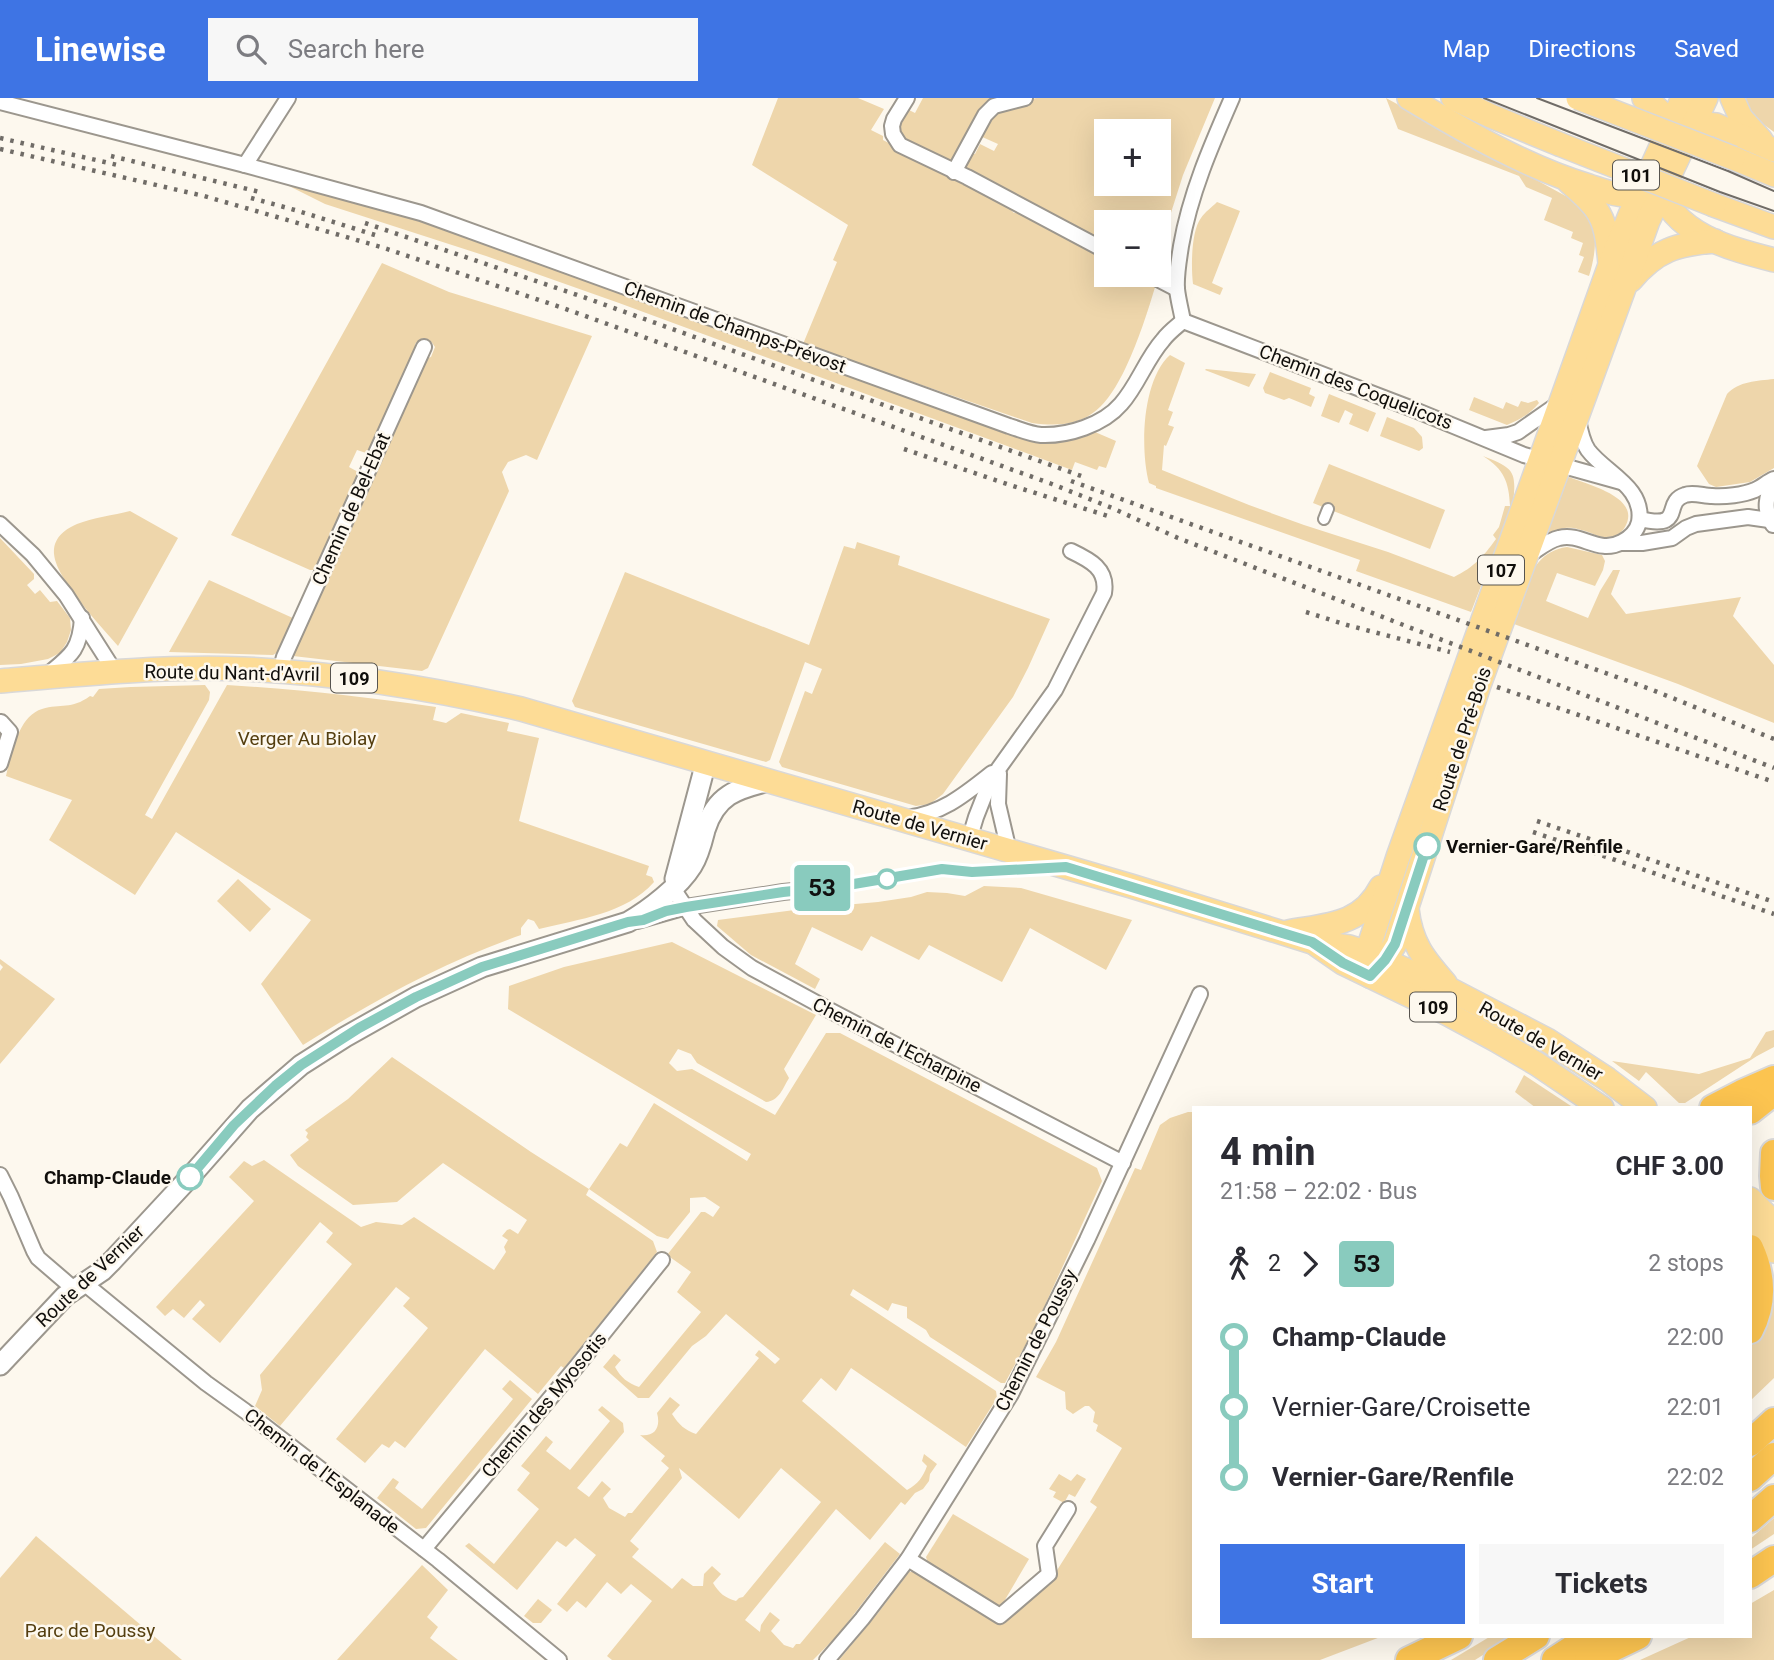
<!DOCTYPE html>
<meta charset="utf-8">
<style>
:root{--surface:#fff;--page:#f7f7f7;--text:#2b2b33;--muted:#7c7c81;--accent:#3e74e4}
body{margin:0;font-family:Roboto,sans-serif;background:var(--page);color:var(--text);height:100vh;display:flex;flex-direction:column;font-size:26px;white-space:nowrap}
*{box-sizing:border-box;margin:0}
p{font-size:23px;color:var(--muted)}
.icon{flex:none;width:38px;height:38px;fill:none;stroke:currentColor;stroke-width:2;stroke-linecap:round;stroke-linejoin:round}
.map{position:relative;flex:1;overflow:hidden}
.drawer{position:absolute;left:1192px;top:1008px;width:560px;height:532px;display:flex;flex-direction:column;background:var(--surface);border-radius:0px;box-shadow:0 7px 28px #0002}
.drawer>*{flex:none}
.badge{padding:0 14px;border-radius:5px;font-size:24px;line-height:46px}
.fabs{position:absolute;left:1094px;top:21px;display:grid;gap:14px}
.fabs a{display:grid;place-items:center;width:77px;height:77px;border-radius:0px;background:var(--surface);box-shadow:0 7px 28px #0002;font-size:35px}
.map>.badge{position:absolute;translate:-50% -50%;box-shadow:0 0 0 4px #fff}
.legs{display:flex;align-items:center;gap:10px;height:77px;padding:0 28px;font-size:23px}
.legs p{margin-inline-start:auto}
.overview{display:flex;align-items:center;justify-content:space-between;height:119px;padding:0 28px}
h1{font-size:38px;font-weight:700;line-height:52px}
.action{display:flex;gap:14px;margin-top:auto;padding:14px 28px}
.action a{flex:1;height:80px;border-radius:0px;background:var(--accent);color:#fff;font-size:28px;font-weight:700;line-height:80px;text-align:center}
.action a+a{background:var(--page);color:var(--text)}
ul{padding:0 28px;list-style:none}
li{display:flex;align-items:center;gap:24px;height:70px;font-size:26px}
li i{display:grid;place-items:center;width:10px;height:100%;margin:0 9px;background:currentColor}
li i::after{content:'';width:18px;height:18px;margin:-9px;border:5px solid;border-radius:50%;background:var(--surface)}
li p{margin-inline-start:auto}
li:first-child i{background:linear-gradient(#0000 50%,currentColor 0)}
li:last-child i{background:linear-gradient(currentColor 50%,#0000 0)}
header{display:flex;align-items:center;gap:42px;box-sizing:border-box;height:98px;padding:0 35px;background:var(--accent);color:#fff}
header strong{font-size:33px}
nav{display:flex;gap:38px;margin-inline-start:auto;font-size:24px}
.search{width:490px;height:63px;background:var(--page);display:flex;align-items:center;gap:18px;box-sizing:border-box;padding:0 24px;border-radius:0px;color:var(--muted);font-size:26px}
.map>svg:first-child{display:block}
.green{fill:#eed6ab;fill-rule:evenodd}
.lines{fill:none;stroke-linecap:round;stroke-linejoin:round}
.pedestrian-casing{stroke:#9c978e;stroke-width:14}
.minor-casing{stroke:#9c978e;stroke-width:18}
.tertiary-casing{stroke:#9c978e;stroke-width:23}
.primary-casing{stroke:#d9d8d8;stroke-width:26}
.motorway-casing{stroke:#d9d8d8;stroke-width:30}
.pedestrian{stroke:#fff;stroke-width:10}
.minor{stroke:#fff;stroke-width:14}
.tertiary{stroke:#fff;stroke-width:19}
.primary{stroke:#fddc96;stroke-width:23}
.motorway{stroke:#fcc450;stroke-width:26}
.tram{stroke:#706c67;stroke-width:2}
.rail{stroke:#706c67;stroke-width:4.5;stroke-dasharray:3.5 7;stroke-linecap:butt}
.primary-bridge-casing{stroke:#d9d8d8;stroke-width:26;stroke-linecap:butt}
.primary-bridge{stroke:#fddc96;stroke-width:23}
.line-1-casing{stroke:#fff;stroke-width:16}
.line-1{stroke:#89cbbe;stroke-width:10}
.stop-1-dot{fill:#fff;stroke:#89cbbe;stroke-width:3.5}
.labels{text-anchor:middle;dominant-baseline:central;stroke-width:5;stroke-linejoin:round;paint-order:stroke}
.shield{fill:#fdf8ee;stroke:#57544f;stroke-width:2}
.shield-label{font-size:18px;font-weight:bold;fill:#100e0b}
.street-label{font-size:19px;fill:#100e0b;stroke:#fdf8ee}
.park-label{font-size:19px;fill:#543e0f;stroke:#fdf8ee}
.stop-label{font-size:19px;font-weight:bold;fill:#100e0b;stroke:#fdf8ee;text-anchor:start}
</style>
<header>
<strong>Linewise</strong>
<div class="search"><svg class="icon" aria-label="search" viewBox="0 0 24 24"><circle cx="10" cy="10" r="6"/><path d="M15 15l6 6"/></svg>Search here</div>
<nav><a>Map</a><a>Directions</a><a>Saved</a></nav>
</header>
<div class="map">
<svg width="1774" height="1562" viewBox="0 0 1774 1562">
<rect width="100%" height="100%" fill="#fdf8ee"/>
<!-- green -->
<g class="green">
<path d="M778 0H858L884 11 871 32 883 38V42L1003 104 1014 115 1020 113 1106 160V177H1138L1156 186C1147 216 1139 241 1126 269 1104 315 1084 332 1032 325L803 246 837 164 833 162 848 127 752 67Z"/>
<path d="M923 0H1003L952 64 903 43 898 34V26L905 10 915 15Z"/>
<path d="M1036 0H1215L1183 77 1169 121 1159 167 1158 124H1106V149L969 76 964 62 968 56H975L980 46 994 53 998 46 980 38 987 18 1021 4ZM1106 33H1158V86H1106Z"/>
<path d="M1386 0 1573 102C1577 106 1583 109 1586 113 1600 131 1595 159 1589 178L1578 174 1584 159 1579 157 1583 145 1571 140 1573 134 1544 122 1552 100 1526 89 1519 78 1398 31Z"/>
<path d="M1741 0H1774V34L1752 18Z"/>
<path d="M285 86 414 120 473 139 1040 344 1060 342 1095 334 1116 343 1106 370 1099 368 1097 372 1075 364 1072 372 619 205 486 158 325 106Z"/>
<path d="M1217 104 1240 113 1212 185 1223 190 1220 197 1193 186C1191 169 1191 133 1201 120 1205 114 1212 109 1217 104Z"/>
<path d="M382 165 449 194 592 238 537 362 526 357 508 364 502 374 509 393 428 570 422 573 293 558 291 553 424 261 431 259 435 249C430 241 428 241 419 242L415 246 416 254 369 356 357 352 349 369 360 375 316 472H310L231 437Z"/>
<path d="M1170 257 1185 265 1168 312 1173 314 1168 327 1174 329 1166 348 1164 347 1162 372 1249 407 1304 427 1388 454 1454 479C1474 469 1483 459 1496 441L1493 437 1499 429 1505 408H1510C1509 384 1504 371 1483 358 1513 370 1517 372 1513 405L1471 514 1356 473 1360 462 1156 390V388L1149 385C1140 351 1142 282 1170 257Z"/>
<path d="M1206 271 1256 276 1249 289 1205 272Z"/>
<path d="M1270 274 1311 290 1309 296 1315 299 1311 309 1289 300 1284 302 1265 295 1263 290Z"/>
<path d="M1774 281V370L1750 384 1716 389 1709 386 1697 368 1727 296C1739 283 1757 283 1774 281Z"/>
<path d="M1329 296 1376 315 1368 334 1349 326 1353 316 1345 312 1339 325 1321 318Z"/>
<path d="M1474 299 1503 311 1506 304 1518 309 1521 303 1528 305 1537 302 1539 305C1530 316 1521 321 1507 327L1469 312Z"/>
<path d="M1387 319 1414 330 1422 339 1423 350 1419 353 1380 338Z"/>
<path d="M1329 366 1445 412 1430 451 1313 405Z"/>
<path d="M1569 379C1588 387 1642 399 1625 429 1621 436 1614 439 1607 439 1601 440 1596 437 1591 435 1571 428 1564 427 1546 438L1543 437 1563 380Z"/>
<path d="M130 413 178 440 118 548C104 532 89 516 76 498 59 474 36 444 77 426 92 420 114 417 130 413Z"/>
<path d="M0 440 34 476V481L27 487 35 496 40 492 50 504 57 503 70 520 71 532 67 544 60 555 48 561 21 566 0 567Z"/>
<path d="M857 444 900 458 898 467 1050 521 1028 570 1013 599 943 696 930 706 916 708 782 669 779 664 805 593 812 596 822 571 805 564 770 662 766 664 575 609 572 603 625 474 809 547 844 448 855 451Z"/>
<path d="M1567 449 1602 457 1605 463 1603 472 1595 488 1557 475 1546 503 1588 520 1600 493 1613 472H1620L1611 496 1626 516 1741 499 1733 518 1774 567V625L1678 586 1514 526C1524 495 1529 454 1567 449Z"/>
<path d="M209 482 295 521 281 552 273 557 169 554Z"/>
<path d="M205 587 210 594 209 602 145 717 152 721 227 587C297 591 367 599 436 609L433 622 446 625 461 615 509 625 507 633 539 640 519 723 649 768 646 777 652 779 654 784C626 816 579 821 539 831L534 823 528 821 521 830V837C440 866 375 902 303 947L261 886 311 822 176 734 135 797 49 742 72 702 6 678C11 657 18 618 42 611 61 605 71 612 90 598L93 599 99 591 131 589Z"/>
<path d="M238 781 271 811 250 834 217 803Z"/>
<path d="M984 788 1021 790 1132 822 1106 872 1030 830 1002 884 929 847 919 862 871 838 862 853 812 829 795 866 820 881 815 891 751 857 717 828 718 822 810 810 878 804 911 799 927 794 947 795 965 798Z"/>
<path d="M672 844 816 917 784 971 789 980C783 990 779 1003 766 1004L697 965 691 956 678 951 669 965 677 973 692 971 775 1017 826 935H840L1097 1070 1102 1083 1034 1231 1005 1285H1001L930 1239 926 1232 907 1220V1209L892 1205 888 1213 853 1191 850 1197 996 1293 997 1300 966 1349 851 1270 836 1293 821 1280 802 1303 907 1392C918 1386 923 1379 927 1368L922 1363 924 1356 937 1366 930 1376 929 1383 923 1391 915 1395 905 1407 901 1404 870 1442 836 1411 745 1522 760 1534 761 1527 770 1514 780 1522 771 1533 784 1547 793 1550 796 1546H800L885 1444 900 1456 838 1537 813 1562H612L607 1558 652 1503 631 1486 621 1496 607 1484 586 1510 577 1503 567 1514 557 1506 596 1457 575 1440 566 1449 557 1443 517 1492 465 1448 469 1445 494 1466 539 1411 517 1392 530 1375 521 1368 546 1338 553 1344 546 1353 570 1372 610 1323 598 1312 602 1308 623 1325 624 1334 577 1390 589 1399 602 1383 611 1391 603 1400 609 1410 625 1419 628 1415H632L669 1370 661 1363 665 1358 640 1337C655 1339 661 1329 657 1315L670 1299 680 1307 672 1316C679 1327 685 1332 696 1336L759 1260 755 1257 759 1252 775 1266 780 1261 726 1216 706 1238 692 1248 649 1300H638L603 1269 614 1256 621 1262 615 1269C621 1280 628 1285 639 1289L701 1214 677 1194 691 1174 667 1157 701 1114H705L713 1119 720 1109 705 1099 690 1100V1114L668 1141 657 1138 589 1091 586 1097 653 1143 657 1154 564 1270 561 1268 538 1296 485 1251 405 1350 395 1343 389 1350 382 1346 365 1365 336 1341 428 1230 403 1208 410 1200 396 1189 280 1328 255 1308 262 1292 260 1277 352 1166 326 1144 333 1135 320 1124 220 1245 192 1221 205 1207 200 1202 184 1220 173 1211 165 1218 156 1209 254 1103 229 1079 244 1063 252 1068 264 1062 361 1129 376 1124 402 1127 414 1119 494 1172 506 1154 504 1149 508 1142 502 1138 507 1132 510 1131 518 1136 527 1122 443 1065 397 1104 353 1107 298 1068 290 1057 309 1042 306 1039 308 1035 305 1032 348 1001 392 959 531 1054 589 1091 620 1045 627 1049 654 1005 747 1063 751 1056 508 911 509 888 564 869ZM679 1370 739 1421 781 1370 821 1404 743 1499 739 1500 736 1503C725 1500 719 1495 713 1485L721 1476 712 1468 704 1476 703 1488H693L682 1480 672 1491 632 1459 639 1451 630 1443 682 1380Z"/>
<path d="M0 861 55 901 0 966V873L3 869 0 866Z"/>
<path d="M1774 932V949L1757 958 1685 1005H1679L1646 974 1639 983 1612 963 1699 976 1750 960 1766 934Z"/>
<path d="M1524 977 1574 1010H1536L1515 994Z"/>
<path d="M1188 1014H1193L1194 1538H1383L1320 1562H839L878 1515 909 1474H917L997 1523 1054 1477 1097 1409 1090 1404 1122 1350 1096 1333 1098 1327 1093 1324 1095 1314 1089 1308H1085L1073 1316 1066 1311 1065 1294 1036 1279 1056 1244 1135 1070 1141 1072 1160 1027 1170 1020Z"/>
<path d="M1771 1189 1774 1193V1280L1750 1303V1250L1761 1233Z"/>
<path d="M510 1282 532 1301 426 1430 416 1431 377 1400 393 1380 399 1384 395 1390 422 1411 513 1301 502 1291Z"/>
<path d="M1059 1376 1071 1383 1077 1376 1086 1381 1075 1399 1069 1396 1064 1405 1053 1399 1056 1394 1049 1391Z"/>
<path d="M953 1416 1029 1461 999 1512 929 1469 926 1459Z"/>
<path d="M1774 1420V1436L1750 1452V1441Z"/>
<path d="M36 1438 182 1562H0V1480Z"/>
<path d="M422 1467 448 1492 427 1519 438 1529 430 1540 458 1562H337Z"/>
<path d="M1774 1492V1562H1640L1693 1538H1750V1506Z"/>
<path d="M538 1501 552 1512 541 1525H533L524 1518Z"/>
<path d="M1491 1538H1513L1475 1562H1451Z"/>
</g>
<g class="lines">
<!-- pedestrian casing -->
<g class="pedestrian-casing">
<path id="pedestrian" d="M1324 421 1328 411"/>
</g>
<!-- minor casing -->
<g class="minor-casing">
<g id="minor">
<path d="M907 0 894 21 892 28 893 36 900 47 967 79 1106 153"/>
<path d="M0 4 245 67 421 115 1009 328C1019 331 1030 336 1041 337 1068 338 1103 327 1121 306 1138 287 1146 261 1163 242 1168 235 1176 229 1183 223"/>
<path d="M245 67 288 0"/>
<path d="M954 74 985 17 994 8 1025 0"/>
<path d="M1150 177 1177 191"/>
<path d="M1183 223 1410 310 1524 357 1621 384"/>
<path d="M1183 223C1181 212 1178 201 1177 191 1176 177 1179 162 1181 148 1190 96 1211 48 1232 0"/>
<path d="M1486 340 1509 337 1518 334 1558 306"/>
<path d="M1640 421C1686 432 1662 404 1685 397 1693 394 1704 398 1712 398 1725 399 1743 397 1755 392 1762 389 1767 384 1774 381"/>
<path d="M0 426 33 457 66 497 115 574"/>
<path d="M1773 427C1763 412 1766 398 1774 383"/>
<path d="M1621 445H1642L1672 440 1686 430 1696 426 1748 419 1769 422"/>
<path d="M1526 459C1536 453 1548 442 1559 440 1582 434 1598 457 1622 444 1631 439 1637 433 1639 424 1645 389 1605 375 1588 352 1582 343 1580 332 1578 321"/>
<path d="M280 573 284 559 424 249"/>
<path d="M46 578C70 558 80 553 82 520"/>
<path d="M0 666 10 634 1 624"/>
<path d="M999 676 998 706 1009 753"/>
<path d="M907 720C943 715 964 697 992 675"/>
<path d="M969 742 976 719 987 691 999 670 1055 592 1104 495C1108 471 1090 462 1071 453"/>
<path d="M672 789 694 822 723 849 752 870 831 913 1123 1065"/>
<path d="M637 823 686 809 783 794 842 788"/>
<path d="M0 1077 11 1099 34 1153 38 1160 74 1191"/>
<path d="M84 1185 206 1285 245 1313 438 1462 559 1562"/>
<path d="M424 1451 577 1268 662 1162"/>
<path d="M908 1461 1000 1518 1049 1476 1045 1448 1068 1411"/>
<path d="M827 1562 862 1521 908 1461 1011 1296 1087 1142 1200 896"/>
</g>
</g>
<!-- tertiary casing -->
<g class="tertiary-casing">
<g id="tertiary">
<path d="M675 781 706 664"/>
<path d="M0 1267 65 1198 102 1173 112 1163 190 1079 250 1011 301 967 345 939 416 899 482 869 628 824C649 812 679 789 692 768 699 757 702 744 705 732 716 697 736 691 769 683"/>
</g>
</g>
<!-- primary casing -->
<g class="primary-casing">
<g id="primary">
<path d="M1409 0C1464 33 1528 70 1589 88 1601 92 1614 97 1626 97 1636 97 1644 94 1652 90"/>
<path d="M1453 0 1491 18 1559 46"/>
<path d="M1644 0C1658 10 1672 23 1676 40"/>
<path d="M1732 0 1741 20 1761 42"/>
<path d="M1682 30 1694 25 1716 27 1774 52"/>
<path d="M1733 60 1774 77"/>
<path d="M1569 84C1578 92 1589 101 1596 111 1607 126 1608 147 1610 165"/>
<path d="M1659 87C1672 136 1731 151 1774 162"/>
<path d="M1714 107 1774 129"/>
<path d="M1631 182C1656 152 1677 146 1715 143"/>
<path d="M0 583C81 576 162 568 243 571 338 575 430 590 521 611L1131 788 1312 844 1349 849 1368 855 1451 892 1547 942 1607 981 1645 1010"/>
<path d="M1407 811C1411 845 1423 860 1445 885"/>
<path d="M1288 834C1326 827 1361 828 1381 789"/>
<path d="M1317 847 1343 865 1448 916 1496 942 1537 966 1602 1010"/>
<path d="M1368 867 1370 845 1398 759 1610 167 1630 117 1683 0"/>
<path d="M1370 878 1385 862 1395 846 1479 587 1623 193 1648 123 1706 0"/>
<path d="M1750 1101 1774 1125"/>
<path d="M1750 1128 1774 1153"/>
</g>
</g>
<!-- motorway casing -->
<g class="motorway-casing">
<g id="motorway">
<path d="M1713 1010 1742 995 1774 981"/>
<path d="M1750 1013 1774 994"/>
<path d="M1774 1055 1773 1078 1774 1089"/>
<path d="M1750 1150C1763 1178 1764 1205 1750 1232"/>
<path d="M1750 1345 1774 1323"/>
<path d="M1750 1380 1774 1358"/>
<path d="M1750 1421 1774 1400"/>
<path d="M1750 1477 1774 1461"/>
<path d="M1409 1562 1459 1538"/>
<path d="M1497 1562 1536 1538"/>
<path d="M1555 1562 1592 1538"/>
<path d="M1588 1562 1638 1538"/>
</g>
</g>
<!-- pedestrian -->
<use href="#pedestrian" class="pedestrian"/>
<!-- minor -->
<use href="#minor" class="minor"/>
<!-- tertiary -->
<use href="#tertiary" class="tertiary"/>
<!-- primary -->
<use href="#primary" class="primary"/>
<!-- motorway -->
<use href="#motorway" class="motorway"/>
<!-- tram -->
<g class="tram">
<path d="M1484 0 1720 94 1774 113"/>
<path d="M1537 0 1728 73 1774 93"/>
</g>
<!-- rail -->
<g class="rail">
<path d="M0 40 122 68"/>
<path d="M0 51 204 98 381 149 563 210 1052 386 1112 410 1178 440 1774 670"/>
<path d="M111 58 264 95"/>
<path d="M251 100 295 112 375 137"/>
<path d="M365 125 586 200 1084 379"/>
<path d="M904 351 1010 387 1111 419"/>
<path d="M1071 383 1650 591 1774 641"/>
<path d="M1306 514 1347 527 1450 554"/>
<path d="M1497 589 1774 684"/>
<path d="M1537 723 1774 804"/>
<path d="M1533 734 1774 816"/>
</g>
<!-- primary-bridge casing -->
<g class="primary-bridge-casing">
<g id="primary-bridge">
<path d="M1578 0 1733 60"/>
<path d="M1559 46 1714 107"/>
</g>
</g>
<!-- primary-bridge -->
<use href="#primary-bridge" class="primary-bridge"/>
</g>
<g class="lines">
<!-- line-1 casing -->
<g class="line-1-casing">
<path id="line-1" d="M190 1079 234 1027 275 988 301 967 359 930 416 899 482 869 628 824 643 822 666 813 686 809 783 794 842 788 942 771 972 774 1066 769 1312 844 1343 865 1370 878 1385 862 1395 846 1427 748"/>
</g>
<!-- line-1 -->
<use href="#line-1" class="line-1"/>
</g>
<!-- markers -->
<g class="stop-1-dot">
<circle cx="1427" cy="748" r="12"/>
<circle cx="887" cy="781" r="9"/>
<circle cx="190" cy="1079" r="12"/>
</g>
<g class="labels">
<!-- shield labels -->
<g class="shield">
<rect x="1613" y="62.5" width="46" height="29" rx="5"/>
<rect x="1478" y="457.5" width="46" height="29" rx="5"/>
<rect x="331" y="565.5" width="46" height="29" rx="5"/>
<rect x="1410" y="894.5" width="46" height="29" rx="5"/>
</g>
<g class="shield-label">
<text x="1636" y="77">101</text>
<text x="1501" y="472">107</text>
<text x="354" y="580">109</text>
<text x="1433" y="909">109</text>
</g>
<!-- street labels -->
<g class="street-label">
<text transform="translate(735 229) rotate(20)">Chemin de Champs-Prévost</text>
<text transform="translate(1356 289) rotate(21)">Chemin des Coquelicots</text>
<text transform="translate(351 411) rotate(-66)">Chemin de Bel-Ebat</text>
<text transform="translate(232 575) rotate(1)">Route du Nant-d'Avril</text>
<text transform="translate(1462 641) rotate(-72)">Route de Pré-Bois</text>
<text transform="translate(920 727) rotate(16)">Route de Vernier</text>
<text transform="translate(1541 943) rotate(30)">Route de Vernier</text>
<text transform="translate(897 947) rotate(27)">Chemin de l'Echarpine</text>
<text transform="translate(90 1178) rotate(-43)">Route de Vernier</text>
<text transform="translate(1036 1242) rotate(-63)">Chemin de Poussy</text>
<text transform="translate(544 1307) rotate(-50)">Chemin des Myosotis</text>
<text transform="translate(322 1373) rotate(38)">Chemin de l'Esplanade</text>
</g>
<!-- park labels -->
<g class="park-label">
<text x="307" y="640">Verger Au Biolay</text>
<text x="90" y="1532">Parc de Poussy</text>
</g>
<!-- stop labels -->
<g class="stop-label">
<text x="1446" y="748">Vernier-Gare/Renfile</text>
<text x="171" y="1079" text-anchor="end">Champ-Claude</text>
</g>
</g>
</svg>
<div class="fabs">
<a>+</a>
<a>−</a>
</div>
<b class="badge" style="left:822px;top:790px;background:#89cbbe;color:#111">53</b>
<section class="drawer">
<div class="overview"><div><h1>4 min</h1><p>21:58 – 22:02 · Bus</p></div><b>CHF 3.00</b></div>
<div class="legs"><svg class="icon" aria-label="walk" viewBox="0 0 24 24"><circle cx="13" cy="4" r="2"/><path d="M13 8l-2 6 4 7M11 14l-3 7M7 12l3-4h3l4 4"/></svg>2<svg class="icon" aria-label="forward" viewBox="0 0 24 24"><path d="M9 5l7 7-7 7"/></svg><b class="badge" style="background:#89cbbe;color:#111">53</b><p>2 stops</p></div>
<ul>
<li><i style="color:#89cbbe"></i><b>Champ-Claude</b><p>22:00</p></li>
<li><i style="color:#89cbbe"></i><span>Vernier-Gare/Croisette</span><p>22:01</p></li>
<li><i style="color:#89cbbe"></i><b>Vernier-Gare/Renfile</b><p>22:02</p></li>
</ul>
<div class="action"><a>Start</a><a>Tickets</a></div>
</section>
</div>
